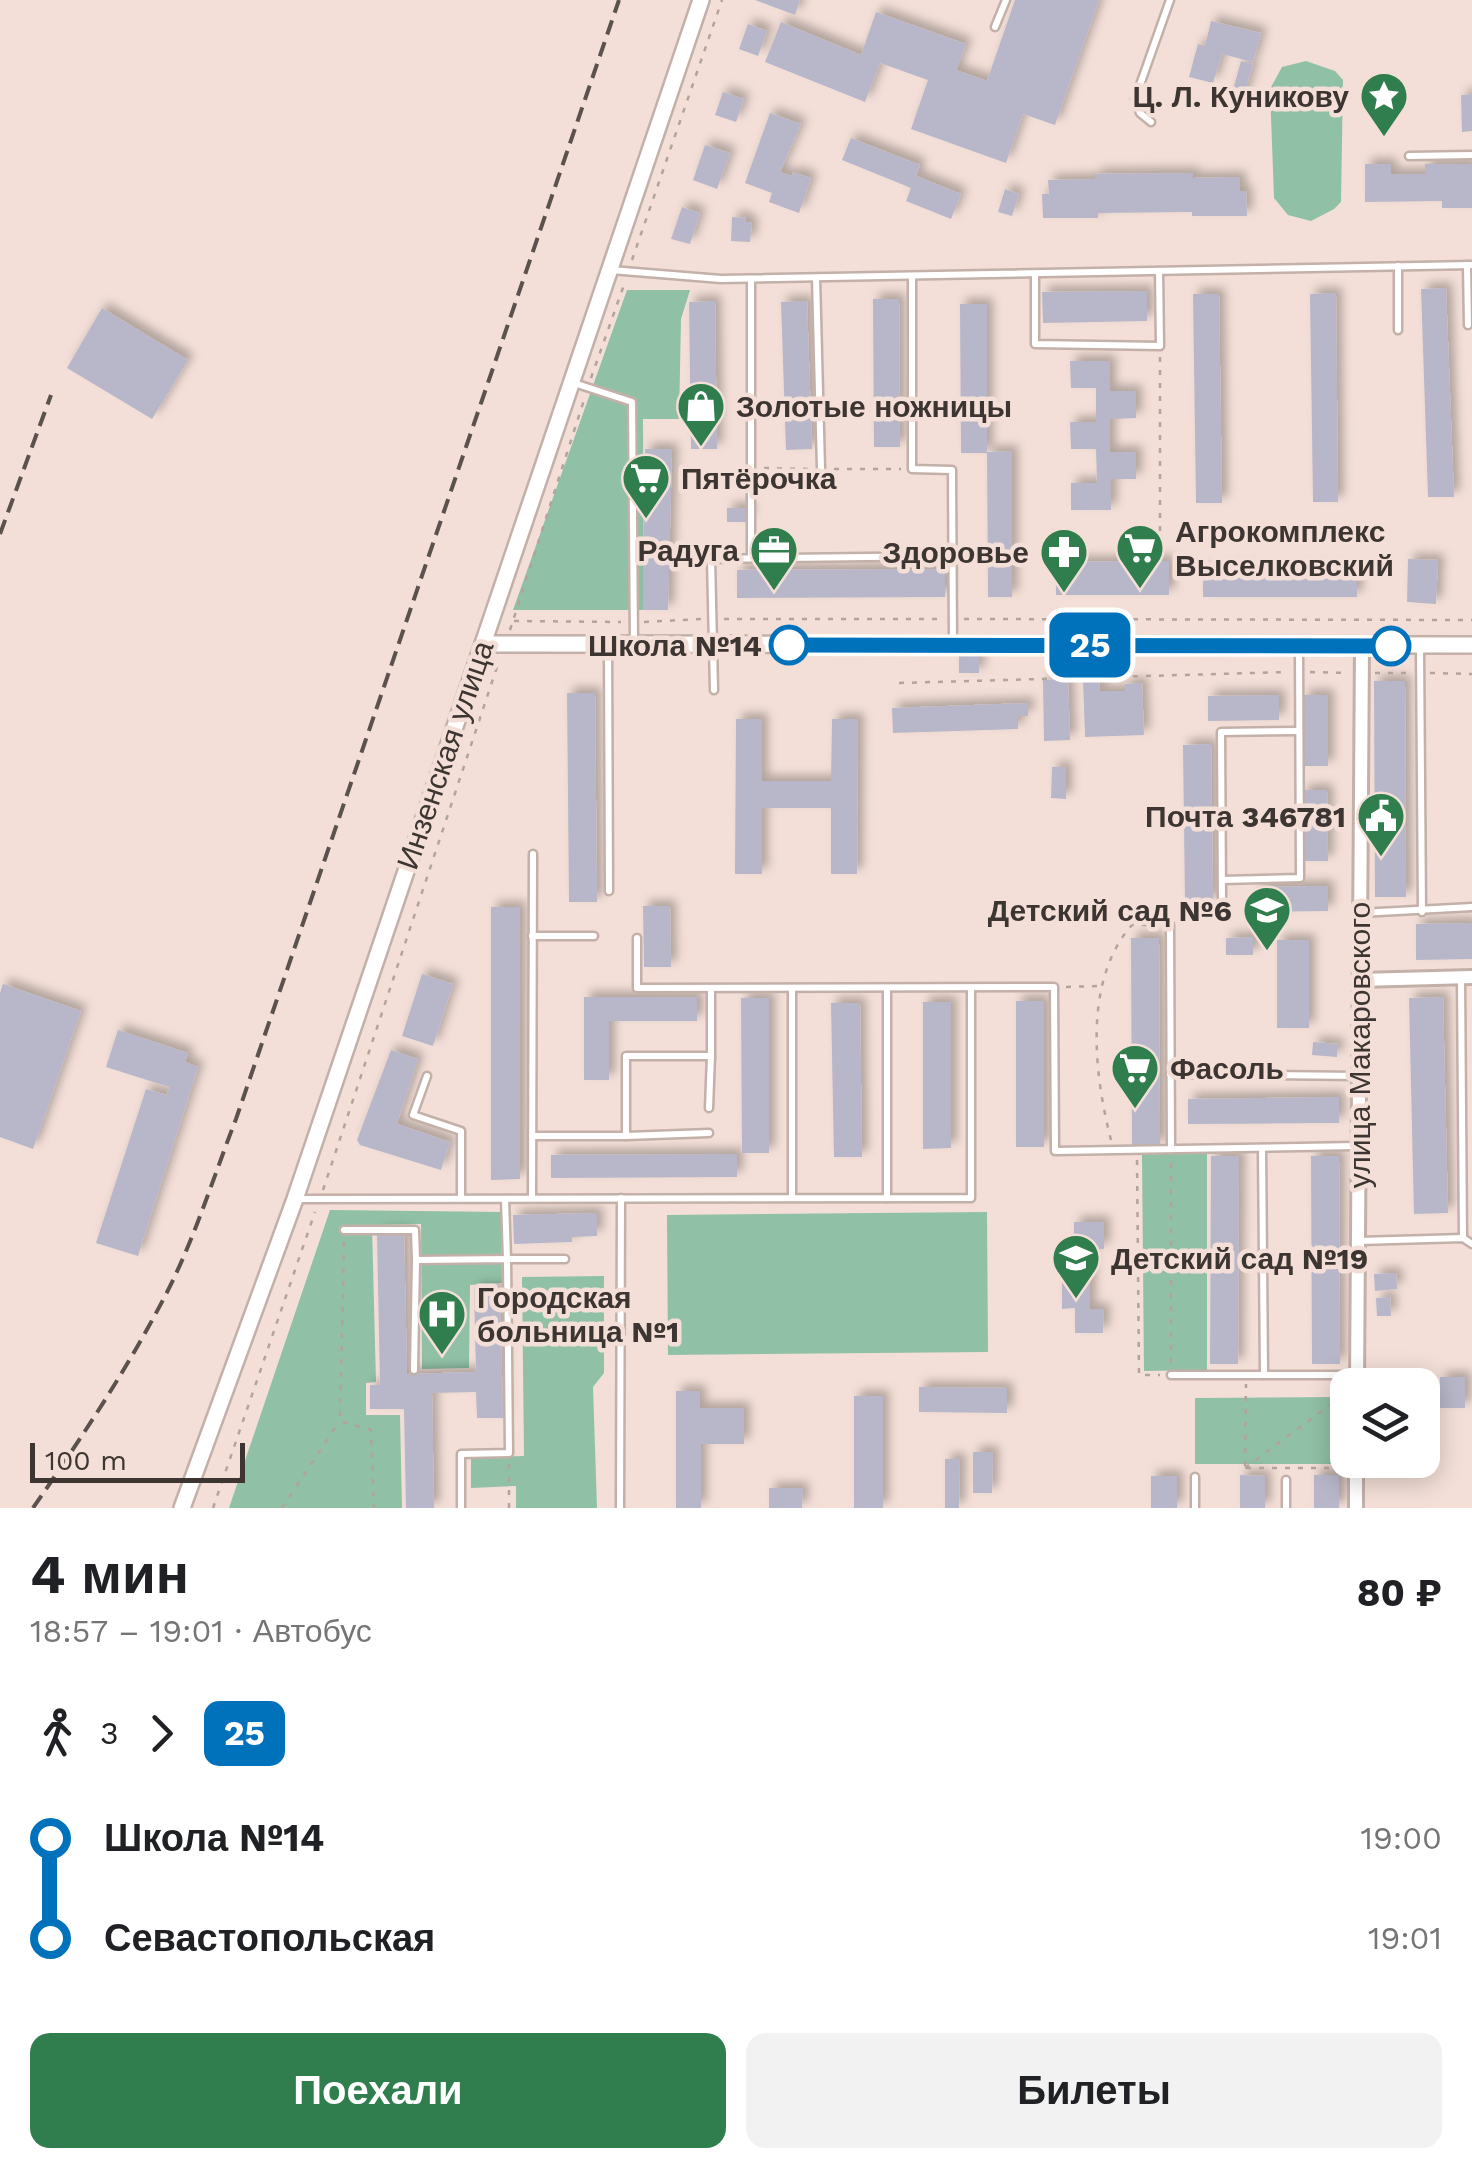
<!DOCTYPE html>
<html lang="ru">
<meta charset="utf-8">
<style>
:root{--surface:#fff;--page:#f2f2f2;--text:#202124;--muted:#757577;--accent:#307d4d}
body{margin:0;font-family:"Work Sans",sans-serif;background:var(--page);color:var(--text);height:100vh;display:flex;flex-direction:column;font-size:38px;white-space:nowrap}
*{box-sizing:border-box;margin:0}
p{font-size:32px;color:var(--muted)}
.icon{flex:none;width:55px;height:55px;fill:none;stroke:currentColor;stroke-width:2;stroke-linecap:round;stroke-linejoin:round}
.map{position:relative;height:1508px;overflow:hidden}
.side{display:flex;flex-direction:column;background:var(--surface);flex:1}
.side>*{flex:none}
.badge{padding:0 20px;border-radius:15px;font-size:35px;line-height:65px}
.buttons{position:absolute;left:1330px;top:1368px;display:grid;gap:20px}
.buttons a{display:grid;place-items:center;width:110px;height:110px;border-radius:20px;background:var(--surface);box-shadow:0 5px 25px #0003;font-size:50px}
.scale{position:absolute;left:30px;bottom:25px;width:215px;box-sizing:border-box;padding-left:10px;border:5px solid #3c3531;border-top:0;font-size:28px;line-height:35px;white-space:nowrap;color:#3c3531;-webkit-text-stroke:8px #f3dfd7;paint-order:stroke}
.map>.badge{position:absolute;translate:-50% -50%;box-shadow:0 0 0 5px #fff}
.legs{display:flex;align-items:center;gap:15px;height:110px;padding:0 30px;font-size:32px}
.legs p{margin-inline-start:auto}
.summary{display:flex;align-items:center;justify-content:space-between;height:170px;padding:0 30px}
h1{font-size:55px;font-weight:700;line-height:75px}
.cta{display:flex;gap:20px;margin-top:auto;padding:20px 30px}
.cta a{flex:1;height:115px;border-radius:20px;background:var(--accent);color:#fff;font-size:40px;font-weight:700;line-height:115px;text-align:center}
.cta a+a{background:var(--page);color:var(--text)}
ul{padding:0 30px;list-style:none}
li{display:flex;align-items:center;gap:35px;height:100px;font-size:38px}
li i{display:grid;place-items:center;width:15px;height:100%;margin:0 12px;background:currentColor}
li i::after{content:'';width:25px;height:25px;margin:-12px;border:8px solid;border-radius:50%;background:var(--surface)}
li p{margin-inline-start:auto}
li:first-child i{background:linear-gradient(#0000 50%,currentColor 0)}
li:last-child i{background:linear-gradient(currentColor 50%,#0000 0)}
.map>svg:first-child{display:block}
.green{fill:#90c0a6}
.building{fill:#b8b7c9;filter:url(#shadow)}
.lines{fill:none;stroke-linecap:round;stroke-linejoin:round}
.service-casing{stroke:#c3b0a8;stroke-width:11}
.minor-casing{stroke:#c3b0a8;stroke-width:18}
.tertiary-casing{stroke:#c3b0a8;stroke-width:20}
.path{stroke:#b2a39c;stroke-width:2.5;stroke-dasharray:5 8;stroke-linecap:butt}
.service{stroke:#fff;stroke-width:6}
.minor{stroke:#fff;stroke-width:12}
.tertiary{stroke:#fff;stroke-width:15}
.rail{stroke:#5b524e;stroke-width:4;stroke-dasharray:15 8;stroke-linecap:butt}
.line-1-casing{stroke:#fff;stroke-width:22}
.line-1{stroke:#0072bc;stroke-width:15}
.stop-1-dot{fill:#fff;stroke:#0072bc;stroke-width:5}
.labels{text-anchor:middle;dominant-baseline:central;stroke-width:9;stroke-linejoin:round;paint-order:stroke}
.poi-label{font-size:30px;font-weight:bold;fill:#3c3531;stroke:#f3dfd7;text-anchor:start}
.stop-label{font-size:30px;font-weight:bold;fill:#3c3531;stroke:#f3dfd7;text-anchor:end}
.street-label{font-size:30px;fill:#3c3531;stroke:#f3dfd7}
</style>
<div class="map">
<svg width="1472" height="1508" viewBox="0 0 1472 1508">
<defs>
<filter id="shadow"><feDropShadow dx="6" dy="-6" stdDeviation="5" flood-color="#0004"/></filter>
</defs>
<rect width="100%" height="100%" fill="#f3dfd7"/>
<!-- green -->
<g class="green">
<path d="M1306 61 1335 71 1343 80 1341 202 1334 209 1311 221 1288 215 1274 198 1270 89 1282 67Z"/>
<path d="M627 290H690L681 319 679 419H643L644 610H513Z"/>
<path d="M1207 1153V1370L1144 1371 1142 1154Z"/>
<path d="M330 1210 501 1212 502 1283 470 1285 469 1368 422 1369 421 1224 372 1225 376 1382 366 1383V1415H400L402 1508H229Z"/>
<path d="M987 1212 988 1352 668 1355 667 1215Z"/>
<path d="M604 1276V1373L593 1387 597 1508H516V1486L471 1488V1458L524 1456 522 1277Z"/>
<path d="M1335 1397V1464H1195V1398Z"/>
</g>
<!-- building -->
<g class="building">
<path d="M755 0H800L795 15Z"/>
<path d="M1015 0H1099L1055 125 1023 114 1006 163 911 129 928 80 880 63 865 102 765 62 781 22 861 55 876 12 966 44 956 70 987 81Z"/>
<path d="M1211 21 1261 33 1253 62 1222 54 1213 83 1189 77 1198 44 1205 46Z"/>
<path d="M748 24 767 31 758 56 739 49Z"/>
<path d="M1241 61 1253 64 1239 111 1228 108Z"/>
<path d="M723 92 744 99 736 122 715 115Z"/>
<path d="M1472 94V131L1462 132 1461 95Z"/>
<path d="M770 113 801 124 780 172 792 176 793 172 811 178 799 213 769 202 772 193 745 183Z"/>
<path d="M851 138 920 165 916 176 961 194 951 219 906 201 911 188 842 160Z"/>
<path d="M705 145 730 153 717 189 693 180Z"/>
<path d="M1365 164H1391V174H1425V164H1472V208H1442V201L1365 202Z"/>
<path d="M1193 173V178L1240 177V191H1246L1247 216H1192V212L1098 213V218H1043L1042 194H1049L1048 180 1095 179V174Z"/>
<path d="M1005 189 1019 194 1012 216 998 212Z"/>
<path d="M682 207 700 213 690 244 671 239Z"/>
<path d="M732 217 746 218V222H752L750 242 731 241Z"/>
<path d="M1446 288 1454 497H1428L1421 289Z"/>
<path d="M1147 291V321L1043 323 1042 292Z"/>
<path d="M1336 293 1338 502H1313L1310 294Z"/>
<path d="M1193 294H1219L1222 503H1196Z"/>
<path d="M873 299H899L900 447H874Z"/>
<path d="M715 301 717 449H691L689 302Z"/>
<path d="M807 301 812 449 786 450 781 302Z"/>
<path d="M960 304H987V452L1012 451V597H988L987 453H961Z"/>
<path d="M102 308 188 360 152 419 67 368Z"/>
<path d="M1070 361H1110V391H1136V418L1110 419V452H1136V479H1111V510H1071V483H1097L1096 449H1071L1070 422H1096V388H1071Z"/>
<path d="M645 449H672L668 610H643Z"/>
<rect x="727" y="508" width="21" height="14"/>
<path d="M1408 559 1438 560 1436 604 1407 602Z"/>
<path d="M1169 561V595H1056V562Z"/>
<path d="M945 569V597L737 598V570Z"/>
<rect x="1203" y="570" width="154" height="27"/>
<rect x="959" y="656" width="20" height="17"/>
<path d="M1068 679 1070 740 1044 741 1043 680Z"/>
<path d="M1083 679H1099L1100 691H1125V684L1142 683 1144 735 1085 737Z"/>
<path d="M1374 681H1405L1406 897H1375Z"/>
<path d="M567 693H595L597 902H569Z"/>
<path d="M1279 695V720L1208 721V696Z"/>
<path d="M1303 695H1328V766H1304Z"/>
<path d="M1028 703V716H1018V729L893 733 892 708Z"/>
<path d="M736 719H762V781H831L832 719H858L857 874H831V808H762V874H735Z"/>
<path d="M1211 744 1213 902 1185 903 1183 745Z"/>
<path d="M1052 767H1066V799L1051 798Z"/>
<path d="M1302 790H1327L1328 861H1303Z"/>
<path d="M1328 886V911L1257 912V887Z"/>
<path d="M643 906H670L671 967H644Z"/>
<path d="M491 907H520V1179L491 1180Z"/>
<path d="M1472 923V959L1416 960V924Z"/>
<path d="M1253 937V955H1226V938Z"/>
<path d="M1131 938H1159L1160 1146H1132Z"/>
<rect x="1277" y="940" width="32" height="88"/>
<path d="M422 974 453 984 433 1046 402 1036Z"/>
<path d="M3 984 81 1011 33 1149 0 1137V993Z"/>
<path d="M584 997H697V1021H609V1080H584Z"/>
<path d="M1443 997 1448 1213 1414 1214 1409 998Z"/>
<path d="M741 998H769V1153H742Z"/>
<rect x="1016" y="1001" width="28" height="146"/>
<path d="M923 1002H951V1148L923 1149Z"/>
<path d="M831 1003H860L862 1157H834Z"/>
<path d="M118 1030 188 1053 185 1062 198 1067 138 1256 96 1243 146 1089 167 1095 169 1087 106 1067Z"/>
<path d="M1313 1042 1338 1044 1337 1057 1312 1055Z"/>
<path d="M391 1050 418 1059 397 1124 450 1142 441 1170 360 1145 357 1140Z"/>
<path d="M1339 1097V1123L1188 1124V1099Z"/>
<path d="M737 1154V1177L551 1178V1155Z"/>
<path d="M1211 1156H1239L1238 1364H1210Z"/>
<path d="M1311 1156H1339L1340 1364H1312Z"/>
<path d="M597 1213V1236L572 1237V1242L514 1244 513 1215Z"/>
<path d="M1074 1222H1104V1249H1090V1309H1104L1103 1333H1075V1308L1062 1309V1249H1074Z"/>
<path d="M404 1233 407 1374 476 1372 474 1289H500L503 1418H477L476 1392 432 1393 434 1508H406L404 1409H370V1385H380L377 1234Z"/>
<path d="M1396 1273 1397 1289 1375 1291 1374 1274Z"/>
<path d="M1390 1297 1391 1316H1377L1376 1298Z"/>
<rect x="1440" y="1377" width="25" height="31"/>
<path d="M919 1387 1007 1388V1413L919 1412Z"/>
<path d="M676 1391H700V1408H744V1444H701V1508H676Z"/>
<rect x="854" y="1396" width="29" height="112"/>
<path d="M973 1452H993L992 1493H973Z"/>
<path d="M945 1459H960L959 1508H945Z"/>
<path d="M1240 1475 1265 1476V1508H1240Z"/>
<rect x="1314" y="1475" width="25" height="33"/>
<rect x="1151" y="1476" width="26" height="32"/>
<path d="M769 1488H803L802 1508H769Z"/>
</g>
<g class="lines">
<!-- service casing -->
<g class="service-casing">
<g id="service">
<path d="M995 27 1006 0"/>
<path d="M1151 122 1140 113 1135 99 1170 0"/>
<path d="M1409 156 1472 155"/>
<path d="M1467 265 1468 325"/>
<path d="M611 270 721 279 1472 265"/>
<path d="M1035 274V344L1160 346 1159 271"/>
<path d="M912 277V469L952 470 953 644"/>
<path d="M816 278 821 469"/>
<path d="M751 279V558"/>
<path d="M1398 330V266"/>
<path d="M574 383 632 402 634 643"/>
<path d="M608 646 609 891"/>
<path d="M1420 648 1422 912"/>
<path d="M714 690 711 559 952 556"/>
<path d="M1222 880 1300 878 1299 647"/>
<path d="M1222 899 1221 732 1299 731"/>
<path d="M1360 913 1472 907"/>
<path d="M1170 925 1171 1149"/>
<path d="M532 936H594"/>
<path d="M637 938V988L1054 987 1055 1151 1357 1146"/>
<path d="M1461 979 1463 1238"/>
<path d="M1170 1074 1358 1076"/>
<path d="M427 1076 413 1115 461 1131V1198"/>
<path d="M709 1108 711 1056"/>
<path d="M532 1136H626V1056H711V988"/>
<path d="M626 1136 709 1133"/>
<path d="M1262 1148 1264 1375"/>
<path d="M532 1198 533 854"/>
<path d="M792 1198V988"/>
<path d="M887 1198V988"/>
<path d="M297 1199 971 1198V988"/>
<path d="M505 1199 507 1259H565"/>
<path d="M344 1230H415L416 1260 507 1259 509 1453 461 1454V1508"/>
<path d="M1359 1241 1463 1238 1472 1244"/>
<path d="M508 1339 609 1337"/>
<path d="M414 1370 416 1260"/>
<path d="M1171 1375H1356"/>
<path d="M620 1508 621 1198"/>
<path d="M1195 1508V1477"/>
<path d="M1286 1508V1480"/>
</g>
</g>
<!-- minor casing -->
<g class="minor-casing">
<g id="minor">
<path d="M1359 980 1472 977"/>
<path d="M1357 1385 1362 646"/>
<path d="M1356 1508V1460"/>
</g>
</g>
<!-- tertiary casing -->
<g class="tertiary-casing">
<g id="tertiary">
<path d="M483 644 1472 645"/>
<path d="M182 1508 295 1199 701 0"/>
</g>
</g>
<!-- path -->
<g class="path">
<path d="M632 260 722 0"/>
<path d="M1160 357V544"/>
<path d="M591 378 625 282"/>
<path d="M764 468 811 469"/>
<path d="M834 469H901"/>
<path d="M724 619H941"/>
<path d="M964 619 1472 620"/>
<path d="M514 621 621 622"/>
<path d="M644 622 701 619"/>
<path d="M510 630 584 400"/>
<path d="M1310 672 1347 673"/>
<path d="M1375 673H1407"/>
<path d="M1430 673 1472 674"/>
<path d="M899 683 1287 672"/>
<path d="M1066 987 1098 986"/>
<path d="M1111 1140C1094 1074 1083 980 1132 925H1158"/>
<path d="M1137 1160 1139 1375H1160"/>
<path d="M323 1190 499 661"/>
<path d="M344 1242 340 1421 371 1430 374 1508"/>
<path d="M1171 1363V1161"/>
<path d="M1245 1466 1246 1384"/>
<path d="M1245 1468 1335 1401H1346"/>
<path d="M1246 1468H1343"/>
<path d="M213 1508 315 1212"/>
<path d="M282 1508 339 1422"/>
<path d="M509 1508V1464"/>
</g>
<!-- service -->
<use href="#service" class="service"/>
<!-- minor -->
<use href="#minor" class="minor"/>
<!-- tertiary -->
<use href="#tertiary" class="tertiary"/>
<!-- rail -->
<g class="rail">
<path d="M0 534 51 395"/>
<path d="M33 1508C80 1440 126 1371 164 1298 194 1241 213 1178 236 1119L619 0"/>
</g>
</g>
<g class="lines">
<!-- line-1 casing -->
<g class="line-1-casing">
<path id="line-1" d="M789 645 1391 646"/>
</g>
<!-- line-1 -->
<use href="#line-1" class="line-1"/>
</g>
<!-- icons -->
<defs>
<g id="sight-pin" transform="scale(2.5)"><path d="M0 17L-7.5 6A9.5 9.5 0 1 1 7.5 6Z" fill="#307d4d" stroke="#f3dfd7"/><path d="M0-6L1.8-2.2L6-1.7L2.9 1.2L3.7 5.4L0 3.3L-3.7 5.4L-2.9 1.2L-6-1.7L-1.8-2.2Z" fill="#fff"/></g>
<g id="shop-pin" transform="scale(2.5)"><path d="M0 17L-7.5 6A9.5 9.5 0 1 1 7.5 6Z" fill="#307d4d" stroke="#f3dfd7"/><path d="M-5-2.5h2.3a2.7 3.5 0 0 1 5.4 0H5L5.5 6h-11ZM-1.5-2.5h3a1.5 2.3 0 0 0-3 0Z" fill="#fff"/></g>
<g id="supermarket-pin" transform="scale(2.5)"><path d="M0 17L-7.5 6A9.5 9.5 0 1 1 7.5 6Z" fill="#307d4d" stroke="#f3dfd7"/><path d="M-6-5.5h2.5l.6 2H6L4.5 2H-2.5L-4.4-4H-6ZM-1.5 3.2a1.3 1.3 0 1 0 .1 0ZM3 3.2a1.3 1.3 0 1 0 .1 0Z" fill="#fff"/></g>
<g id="office-pin" transform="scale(2.5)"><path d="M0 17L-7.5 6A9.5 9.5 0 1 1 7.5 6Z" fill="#307d4d" stroke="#f3dfd7"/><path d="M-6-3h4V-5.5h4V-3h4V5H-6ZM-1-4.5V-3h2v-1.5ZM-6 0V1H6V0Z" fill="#fff"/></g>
<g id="pharmacy-pin" transform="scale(2.5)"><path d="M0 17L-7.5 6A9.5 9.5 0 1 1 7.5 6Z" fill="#307d4d" stroke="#f3dfd7"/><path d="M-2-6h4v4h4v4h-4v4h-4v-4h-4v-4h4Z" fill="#fff"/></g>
<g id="civic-pin" transform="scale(2.5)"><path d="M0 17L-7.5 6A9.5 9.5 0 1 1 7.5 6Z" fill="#307d4d" stroke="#f3dfd7"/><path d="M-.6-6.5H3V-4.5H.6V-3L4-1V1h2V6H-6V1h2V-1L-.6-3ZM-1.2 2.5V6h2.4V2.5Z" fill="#fff"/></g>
<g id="school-pin" transform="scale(2.5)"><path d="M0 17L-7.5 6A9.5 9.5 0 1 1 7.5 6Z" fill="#307d4d" stroke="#f3dfd7"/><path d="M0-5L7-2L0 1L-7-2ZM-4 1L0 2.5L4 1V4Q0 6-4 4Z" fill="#fff"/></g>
<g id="hospital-pin" transform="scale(2.5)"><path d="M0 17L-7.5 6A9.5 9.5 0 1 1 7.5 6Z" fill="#307d4d" stroke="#f3dfd7"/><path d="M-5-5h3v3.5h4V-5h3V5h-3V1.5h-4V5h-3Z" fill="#fff"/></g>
</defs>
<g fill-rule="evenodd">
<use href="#sight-pin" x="1384" y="96"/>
<use href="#shop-pin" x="701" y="406"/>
<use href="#supermarket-pin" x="646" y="478"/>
<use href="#supermarket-pin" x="1140" y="548"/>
<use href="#office-pin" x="774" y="550"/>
<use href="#pharmacy-pin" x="1064" y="552"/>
<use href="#civic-pin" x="1381" y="816"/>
<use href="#school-pin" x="1267" y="910"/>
<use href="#supermarket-pin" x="1135" y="1068"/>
<use href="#school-pin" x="1076" y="1258"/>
<use href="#hospital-pin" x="442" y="1314"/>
</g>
<!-- markers -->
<g class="stop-1-dot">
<circle cx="789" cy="645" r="18"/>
<circle cx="1391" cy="646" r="18"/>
</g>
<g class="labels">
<!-- poi labels -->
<g class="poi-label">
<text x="1349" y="96" text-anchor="end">Ц. Л. Куникову</text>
<text x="736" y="406">Золотые ножницы</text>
<text x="681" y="478">Пятёрочка</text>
<text x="1175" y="531">Агрокомплекс<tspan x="1175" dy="34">Выселковский</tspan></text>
<text x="739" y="550" text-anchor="end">Радуга</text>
<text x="1029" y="552" text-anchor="end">Здоровье</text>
<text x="1346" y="816" text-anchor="end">Почта 346781</text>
<text x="1232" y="910" text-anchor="end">Детский сад №6</text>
<text x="1170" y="1068">Фасоль</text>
<text x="1111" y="1258">Детский сад №19</text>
<text x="477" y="1297">Городская<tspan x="477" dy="34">больница №1</tspan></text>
</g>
<!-- stop labels -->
<g class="stop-label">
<text x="762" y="645">Школа №14</text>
</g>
<!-- street labels -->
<g class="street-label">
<text transform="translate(445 755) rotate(-71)">Инзенская улица</text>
<text transform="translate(1359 1045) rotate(-90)">улица Макаровского</text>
</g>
</g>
</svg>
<div class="buttons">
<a><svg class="icon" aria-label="layers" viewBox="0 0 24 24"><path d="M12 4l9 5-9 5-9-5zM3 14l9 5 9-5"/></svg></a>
</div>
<div class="scale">100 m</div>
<b class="badge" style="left:1090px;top:645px;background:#0072bc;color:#fff">25</b>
</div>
<section class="side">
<div class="summary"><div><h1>4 мин</h1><p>18:57 – 19:01 · Автобус</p></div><b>80 ₽</b></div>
<div class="legs"><svg class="icon" aria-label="walk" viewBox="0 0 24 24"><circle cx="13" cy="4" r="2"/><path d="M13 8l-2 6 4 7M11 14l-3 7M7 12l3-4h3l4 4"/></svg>3<svg class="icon" aria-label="forward" viewBox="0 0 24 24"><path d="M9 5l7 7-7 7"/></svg><b class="badge" style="background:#0072bc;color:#fff">25</b></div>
<ul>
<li><i style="color:#0072bc"></i><b>Школа №14</b><p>19:00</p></li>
<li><i style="color:#0072bc"></i><b>Севастопольская</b><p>19:01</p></li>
</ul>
<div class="cta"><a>Поехали</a><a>Билеты</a></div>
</section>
